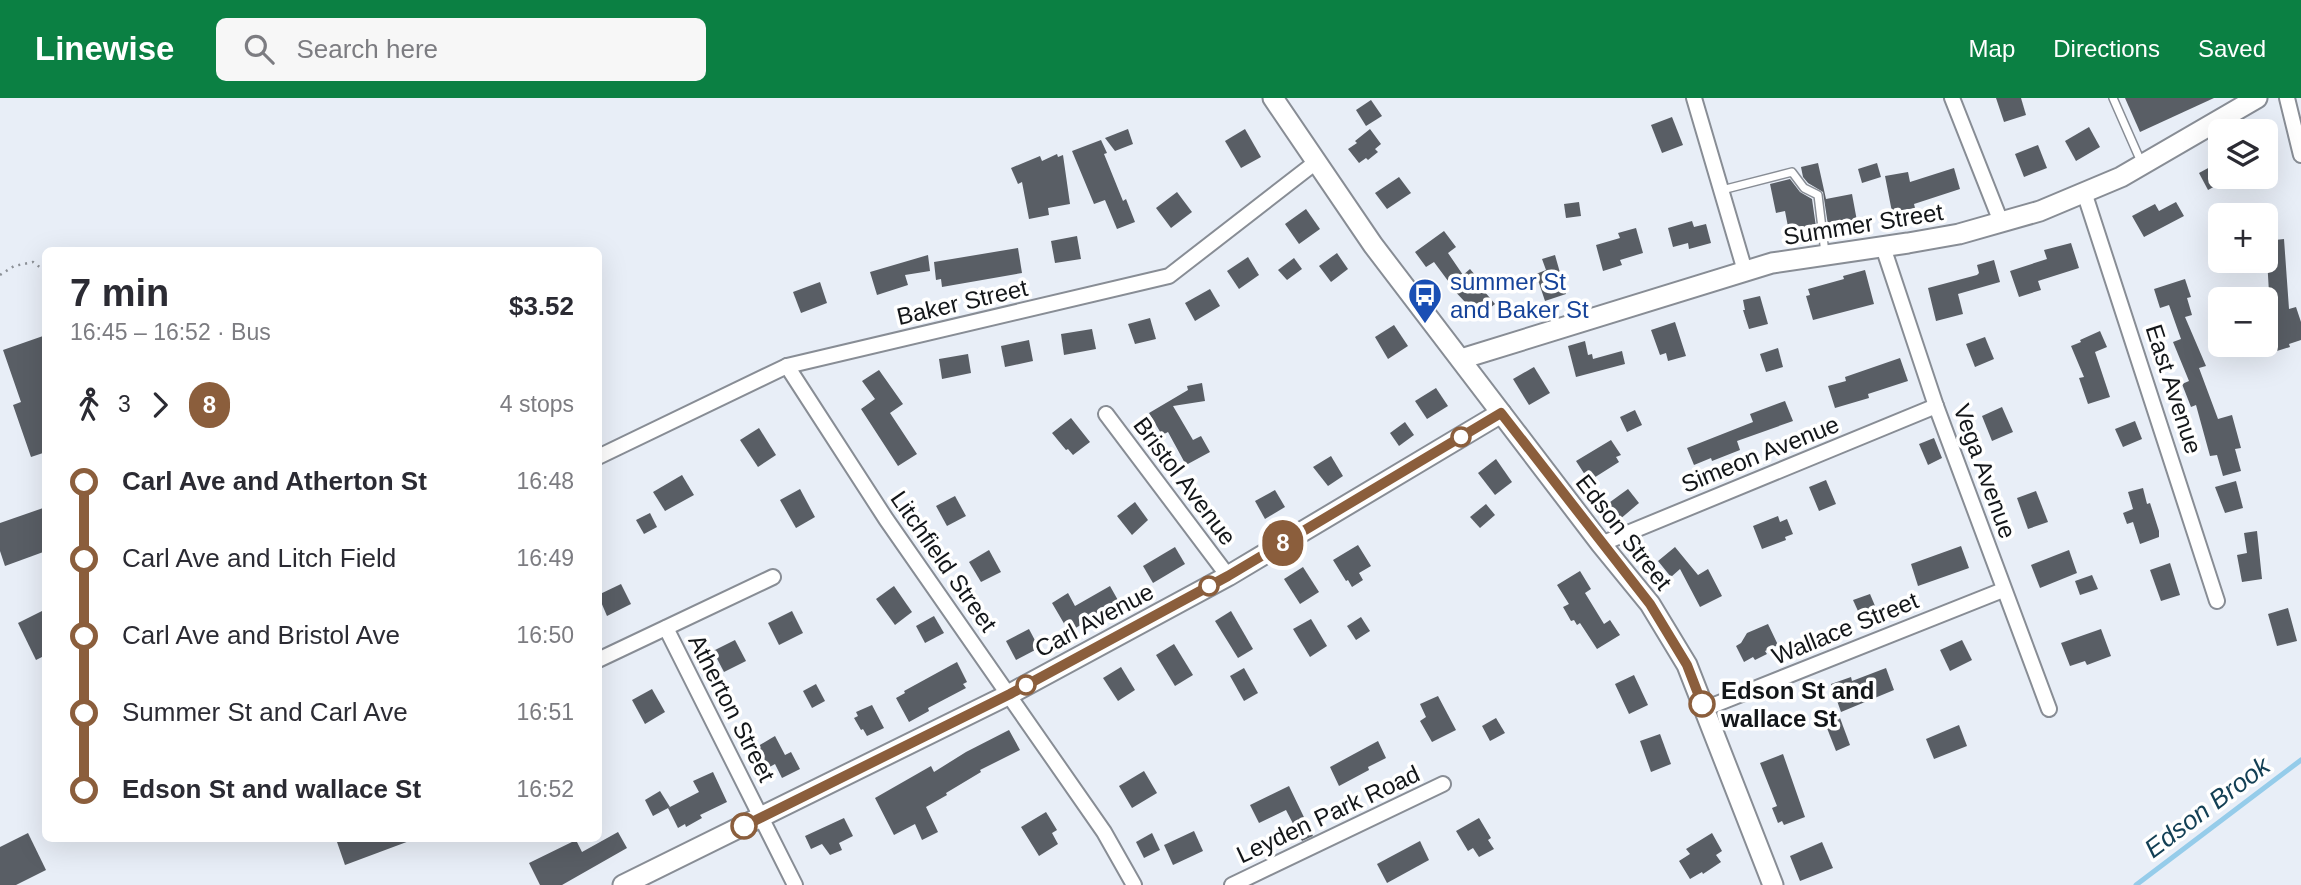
<!DOCTYPE html>
<meta charset="utf-8">
<style>
:root{--surface:#fff;--page:#f7f7f7;--text:#2b2b33;--muted:#7c7c81;--accent:#0b8043}
body{margin:0;font-family:Helvetica,sans-serif;background:var(--page);color:var(--text);height:100vh;display:flex;flex-direction:column;font-size:26px;white-space:nowrap}
*{box-sizing:border-box;margin:0}
p{font-size:23px;color:var(--muted)}
.icon{flex:none;width:38px;height:38px;fill:none;stroke:currentColor;stroke-width:2;stroke-linecap:round;stroke-linejoin:round}
.map{position:relative;flex:1;overflow:hidden}
.drawer{position:absolute;left:42px;top:149px;width:560px;height:595px;display:flex;flex-direction:column;background:var(--surface);border-radius:10px;box-shadow:0 7px 28px #0002}
.drawer>*{flex:none}
.badge{padding:0 14px;border-radius:23px;font-size:24px;line-height:46px}
.controls{position:absolute;left:2208px;top:21px;display:grid;gap:14px}
.controls a{display:grid;place-items:center;width:70px;height:70px;border-radius:10px;background:var(--surface);box-shadow:0 7px 28px #0002;font-size:35px}
.map>.badge{position:absolute;translate:-50% -50%;box-shadow:0 0 0 4px #fff}
.legs{display:flex;align-items:center;gap:10px;height:77px;padding:0 28px;font-size:23px}
.legs p{margin-inline-start:auto}
.summary{display:flex;align-items:center;justify-content:space-between;height:119px;padding:0 28px}
h1{font-size:38px;font-weight:800;line-height:52px}
ul{padding:0 28px;list-style:none}
li{display:flex;align-items:center;gap:24px;height:77px;font-size:26px}
li i{display:grid;place-items:center;width:10px;height:100%;margin:0 9px;background:currentColor}
li i::after{content:'';width:18px;height:18px;margin:-9px;border:5px solid;border-radius:50%;background:var(--surface)}
li p{margin-inline-start:auto}
li:first-child i{background:linear-gradient(#0000 50%,currentColor 0)}
li:last-child i{background:linear-gradient(currentColor 50%,#0000 0)}
header{display:flex;align-items:center;gap:42px;box-sizing:border-box;height:98px;padding:0 35px;background:var(--accent);color:#fff}
header strong{font-size:33px}
nav{display:flex;gap:38px;margin-inline-start:auto;font-size:24px}
.search{width:490px;height:63px;background:var(--page);display:flex;align-items:center;gap:18px;box-sizing:border-box;padding:0 24px;border-radius:10px;color:var(--muted);font-size:26px}
.map>svg:first-child{display:block}
.lines{fill:none;stroke-linecap:round;stroke-linejoin:round}
.stream{stroke:#95ccea;stroke-width:5}
.building{fill:#595e65}
.lane-casing{stroke:#888d95;stroke-width:10}
.street-casing{stroke:#888d95;stroke-width:18}
.secondary-casing{stroke:#888d95;stroke-width:23}
.path{stroke:#8c9197;stroke-width:2.5;stroke-dasharray:2 5;stroke-linecap:butt}
.lane{stroke:#fff;stroke-width:7}
.street{stroke:#fff;stroke-width:14}
.secondary{stroke:#fff;stroke-width:19}
.line-1-casing{stroke:#fff;stroke-width:16}
.line-1{stroke:#8b5e3c;stroke-width:10}
.stop-1-dot{fill:#fff;stroke:#8b5e3c;stroke-width:3.5}
.labels{text-anchor:middle;dominant-baseline:central;stroke-width:7;stroke-linejoin:round;paint-order:stroke}
.street-label{font-size:24px;fill:#131619;stroke:#fff}
.transit-label{font-size:24px;fill:#164399;stroke:#fff;text-anchor:start}
.stop-label{font-size:24px;font-weight:bold;fill:#131619;stroke:#fff;text-anchor:start}
.water-label{font-size:26px;font-style:italic;fill:#123f54;stroke:#fff}
</style>
<header>
<strong>Linewise</strong>
<div class="search"><svg class="icon" aria-label="search" viewBox="0 0 24 24"><circle cx="10" cy="10" r="6"/><path d="M15 15l6 6"/></svg>Search here</div>
<nav><a>Map</a><a>Directions</a><a>Saved</a></nav>
</header>
<div class="map">
<svg width="2301" height="787" viewBox="0 0 2301 787">
<rect width="100%" height="100%" fill="#e8eef7"/>
<g class="lines">
<!-- stream -->
<path class="stream" d="M2136 787 2301 662"/>
</g>
<!-- building -->
<g class="building">
<path d="M1996 0H2021L2026 17 2004 24Z"/>
<path d="M2125 0H2214L2140 34Z"/>
<path d="M1371 2 1382 18 1366 28 1356 12Z"/>
<path d="M1672 19 1683 47 1662 55 1651 27Z"/>
<path d="M2089 29 2100 49 2076 63 2065 43Z"/>
<path d="M1128 31 1133 46 1115 53 1105 40Z"/>
<path d="M1245 31 1261 59 1241 70 1225 43Z"/>
<path d="M1370 31 1381 46 1375 51 1378 54 1368 62 1366 60 1359 65 1348 51 1357 45 1355 43Z"/>
<path d="M1101 42 1107 55 1104 56 1123 103 1126 101 1135 124 1117 131 1105 102 1094 106 1072 53Z"/>
<path d="M2038 47 2047 70 2024 79 2015 56Z"/>
<path d="M1057 56 1058 59 1063 57 1070 106 1048 110 1049 117 1029 121 1022 84 1018 86 1011 70 1040 58 1042 63Z"/>
<path d="M2221 63V85L2208 92 2199 75Z"/>
<path d="M1818 65 1826 101 1852 96 1857 123 1828 127 1823 94 1808 85 1803 79 1801 69Z"/>
<path d="M1877 65 1881 79 1862 85 1858 71Z"/>
<path d="M1954 70 1960 91 1914 106 1915 110 1892 114 1885 78 1908 74 1910 84Z"/>
<path d="M1399 79 1411 95 1387 111 1375 95Z"/>
<path d="M1790 81 1800 94 1812 101 1816 129 1789 134 1785 113 1776 115 1770 86Z"/>
<path d="M1177 94 1192 114 1171 130 1156 110Z"/>
<path d="M1579 104 1581 118 1566 120 1564 106Z"/>
<path d="M2176 104 2184 118 2144 139 2132 118 2155 106 2159 113Z"/>
<path d="M1306 111 1320 131 1299 146 1285 126Z"/>
<path d="M1692 123 1694 129 1706 126 1711 145 1689 151 1688 145 1673 149 1668 130Z"/>
<path d="M1636 130 1643 155 1620 162 1622 167 1603 173 1596 147 1620 140 1618 135Z"/>
<path d="M1444 133 1456 149 1448 155 1463 177 1470 171 1487 191 1484 193 1495 206 1479 219 1450 188 1451 187 1434 164 1426 169 1415 154Z"/>
<path d="M1077 138 1081 161 1055 165 1051 143Z"/>
<path d="M2284 141 2289 211 2296 209 2301 224V242L2289 246 2290 249 2277 253 2266 219V213L2270 212 2266 143Z"/>
<path d="M2071 145 2079 170 2038 183 2041 192 2019 199 2010 173 2047 161 2044 152Z"/>
<path d="M1018 150 1022 175 942 189 941 181 936 182 934 164Z"/>
<path d="M1337 155 1348 171 1331 184 1319 168Z"/>
<path d="M928 157 930 173 905 177 908 187 877 197 870 174Z"/>
<path d="M1555 157 1566 196 1545 203 1536 176 1546 172 1542 161Z"/>
<path d="M1248 159 1259 177 1239 191 1227 173Z"/>
<path d="M1294 160 1302 171 1287 182 1278 172Z"/>
<path d="M1994 162 2000 184 1958 196 1963 216 1936 223 1928 190 1977 177 1979 175 1977 167Z"/>
<path d="M1865 172 1874 206 1813 222 1806 198 1810 197 1808 191 1844 181 1843 178Z"/>
<path d="M2185 181 2191 199 2187 200 2192 217 2185 219 2206 268 2199 270 2218 321 2232 317 2241 350 2235 351 2241 373 2223 378 2217 357 2210 358 2196 307 2191 309 2182 286 2189 283 2173 244 2181 241 2169 207 2160 210 2154 191Z"/>
<path d="M820 184 827 205 801 215 793 194Z"/>
<path d="M1210 191 1220 208 1195 223 1185 205Z"/>
<path d="M1760 198 1768 226 1749 231 1743 212H1745L1743 202Z"/>
<path d="M1150 220 1156 241 1135 246 1128 226Z"/>
<path d="M1675 224 1686 258 1668 263 1666 255 1660 257 1651 232Z"/>
<path d="M1394 227 1408 248 1388 261 1375 239Z"/>
<path d="M1092 231 1096 251 1064 257 1061 236Z"/>
<path d="M2100 233 2107 249 2095 254 2110 299 2088 306 2079 280 2084 279 2071 248 2081 244 2080 242Z"/>
<path d="M43 238 46 246V354L31 359 13 307 21 304 3 252Z"/>
<path d="M1985 239 1994 261 1975 269 1966 246Z"/>
<path d="M1029 242 1033 263 1005 269 1001 248Z"/>
<path d="M1585 243 1588 257 1592 256 1593 261 1622 253 1625 266 1576 279 1568 248Z"/>
<path d="M1778 250 1783 269 1766 274 1760 256Z"/>
<path d="M968 256 971 275 942 281 939 261Z"/>
<path d="M1900 260 1908 283 1868 296 1869 300 1835 310 1828 288 1846 283 1845 279Z"/>
<path d="M1534 269 1550 295 1529 307 1513 281Z"/>
<path d="M879 272 903 306 890 315 917 356 898 368 861 311 875 301 862 283Z"/>
<path d="M1202 285 1205 303 1173 308 1193 342 1201 338 1210 354 1186 367 1168 334 1162 337 1149 315 1188 292 1187 288Z"/>
<path d="M1436 290 1448 308 1427 321 1415 303Z"/>
<path d="M1785 303 1793 323 1737 343 1740 352 1712 363 1711 360 1694 367 1687 350 1753 324 1750 316Z"/>
<path d="M2002 309 2013 334 1992 343 1982 318Z"/>
<path d="M1635 312 1642 327 1627 334 1620 319Z"/>
<path d="M1071 320 1090 344 1073 357 1068 351 1066 352 1052 335Z"/>
<path d="M2135 323 2142 341 2123 349 2115 331Z"/>
<path d="M1405 324 1414 337 1399 348 1390 335Z"/>
<path d="M759 330 776 357 758 369 740 342Z"/>
<path d="M1934 340 1942 360 1928 367 1919 346Z"/>
<path d="M1611 342 1621 357 1616 359 1619 364 1589 383 1576 363Z"/>
<path d="M1331 358 1343 378 1328 388 1313 369Z"/>
<path d="M1496 361 1512 384 1495 397 1478 375Z"/>
<path d="M682 377 694 397 665 413 653 394Z"/>
<path d="M1826 382 1836 406 1819 413 1809 389Z"/>
<path d="M2236 383 2243 410 2225 415 2215 389Z"/>
<path d="M2143 390 2147 406 2150 405 2159 433V439L2140 446 2133 424 2127 426 2123 415 2133 411 2128 394Z"/>
<path d="M800 391 815 419 796 430 780 402Z"/>
<path d="M1628 391 1639 405 1619 422 1606 407Z"/>
<path d="M1275 392 1285 409 1265 421 1255 403Z"/>
<path d="M2036 393 2048 424 2028 431 2017 400Z"/>
<path d="M955 398 966 418 947 428 936 408Z"/>
<path d="M1135 404 1148 422 1132 437 1117 418Z"/>
<path d="M1486 406 1495 417 1480 430 1470 419Z"/>
<path d="M46 409V453L5 468 0 453V425Z"/>
<path d="M650 415 657 429 644 436 636 422Z"/>
<path d="M1778 418 1780 424 1787 421 1793 436 1785 439 1786 442 1762 451 1753 428Z"/>
<path d="M2257 433 2262 481 2242 484 2237 457 2247 455 2244 435Z"/>
<path d="M1358 447 1371 468 1359 475 1363 482 1352 489 1348 482 1346 483 1333 462Z"/>
<path d="M1961 448 1969 470 1918 488 1911 466Z"/>
<path d="M1175 449 1185 466 1153 485 1143 468Z"/>
<path d="M1675 449 1698 477 1708 471 1722 498 1700 509 1680 471 1671 479 1658 463Z"/>
<path d="M989 452 1001 474 981 484 969 464Z"/>
<path d="M2069 452 2077 475 2040 490 2031 467Z"/>
<path d="M2170 465 2180 497 2161 503 2150 472Z"/>
<path d="M1303 469 1319 494 1300 506 1284 481Z"/>
<path d="M1580 473 1591 491 1585 495 1604 526 1610 522 1620 537 1597 551 1580 525 1577 527 1574 522 1571 523 1563 509 1569 506 1557 487Z"/>
<path d="M2092 477 2098 491 2080 497 2075 483Z"/>
<path d="M621 486 631 506 607 518 598 497Z"/>
<path d="M894 488 912 514 895 527 876 501Z"/>
<path d="M1110 488 1119 504 1069 534 1052 505 1068 495 1075 508Z"/>
<path d="M1870 496 1878 515 1862 522 1853 502Z"/>
<path d="M2288 510 2297 543 2277 548 2268 516Z"/>
<path d="M46 511V557L36 562 18 525Z"/>
<path d="M792 513 803 535 779 547 768 525Z"/>
<path d="M1231 513 1253 551 1238 560 1215 523Z"/>
<path d="M934 518 944 535 925 545 916 528Z"/>
<path d="M1361 519 1370 533 1356 542 1347 528Z"/>
<path d="M1311 521 1327 548 1310 559 1293 531Z"/>
<path d="M1768 526 1778 547 1765 553 1767 556 1755 562 1753 559 1744 564 1736 548 1741 545 1747 535Z"/>
<path d="M1029 531 1039 550 1016 562 1006 543Z"/>
<path d="M2101 531 2111 558 2087 567 2085 563 2070 568 2061 545Z"/>
<path d="M735 542 746 563 724 574 713 553Z"/>
<path d="M1962 542 1972 562 1950 573 1940 552Z"/>
<path d="M1174 546 1193 577 1175 588 1156 557Z"/>
<path d="M957 564 967 584 963 586 966 590 928 610 929 613 909 624 896 600 905 595 904 593Z"/>
<path d="M1121 569 1135 592 1118 603 1103 580Z"/>
<path d="M1244 570 1258 595 1244 603 1230 578Z"/>
<path d="M1886 570 1894 592 1841 614 1831 586 1851 579 1852 583Z"/>
<path d="M1634 577 1648 607 1629 616 1615 586Z"/>
<path d="M816 586 825 603 812 610 803 593Z"/>
<path d="M652 591 665 614 645 626 632 602Z"/>
<path d="M1438 598 1456 632 1432 644 1420 623 1426 619 1420 606Z"/>
<path d="M872 607 884 630 867 638 863 631 861 632 854 620 858 618 856 614Z"/>
<path d="M1496 620 1505 635 1490 643 1482 628Z"/>
<path d="M1840 620 1850 647 1836 653 1825 625Z"/>
<path d="M1959 627 1967 648 1934 661 1926 641Z"/>
<path d="M1009 632 1020 652 980 672 981 674 946 695 947 697 926 709 938 734 922 742 915 726 894 737 875 700 931 668 934 674 966 654Z"/>
<path d="M1660 636 1671 666 1651 674 1640 643Z"/>
<path d="M775 638 785 657 791 654 800 671 782 680 775 666 759 675 748 654Z"/>
<path d="M1378 643 1386 660 1368 669 1369 672 1339 688 1330 669Z"/>
<path d="M1783 656 1805 719 1784 727 1782 723 1778 725 1772 710 1777 708 1760 665Z"/>
<path d="M1144 673 1157 695 1132 710 1119 688Z"/>
<path d="M713 674 727 704 700 717 702 720 686 729 685 726 678 730 668 710 699 694 693 683Z"/>
<path d="M1289 688 1313 738 1302 743 1286 712 1259 725 1250 707Z"/>
<path d="M660 693 670 709 653 718 645 702Z"/>
<path d="M1046 714 1057 732 1052 735 1058 746 1039 758 1021 729Z"/>
<path d="M844 720 853 738 839 745 842 752 830 757 822 746 811 751 805 738Z"/>
<path d="M1479 720 1491 740 1488 742 1494 751 1479 759 1473 750 1468 753 1456 733Z"/>
<path d="M1194 733 1203 753 1173 767 1164 747Z"/>
<path d="M618 734 627 750 562 787H540L529 765 576 742 582 754Z"/>
<path d="M28 735 46 772 16 787H0V749Z"/>
<path d="M1152 735 1160 752 1144 760 1136 744Z"/>
<path d="M1712 735 1722 753 1716 757 1721 764 1703 776 1702 774 1690 781 1679 763 1690 756 1686 751Z"/>
<path d="M346 740H412V742L345 767 337 744Z"/>
<path d="M1420 743 1429 762 1387 785 1377 766Z"/>
<path d="M1822 744 1833 770 1800 783 1790 758Z"/>
</g>
<g class="lines">
<!-- lane casing -->
<g class="lane-casing">
<g id="lane">
<path d="M2113 0 2142 66"/>
<path d="M1722 92 1792 74 1804 90 1818 97 1825 155"/>
</g>
</g>
<!-- street casing -->
<g class="street-casing">
<g id="street">
<path d="M1694 0 1745 173"/>
<path d="M1952 0 2001 124"/>
<path d="M2287 0 2301 57"/>
<path d="M2084 94 2217 503"/>
<path d="M1883 149 1936 308 2049 611"/>
<path d="M787 268 886 421 1104 734 1134 787"/>
<path d="M1106 316 1228 478"/>
<path d="M598 359 787 268 1169 178 1316 64"/>
<path d="M1601 446 1936 308"/>
<path d="M666 530 795 787"/>
<path d="M598 562 773 479"/>
<path d="M1704 611 2003 492"/>
<path d="M1232 787 1443 686"/>
</g>
</g>
<!-- secondary casing -->
<g class="secondary-casing">
<g id="secondary">
<path d="M1273 0 1373 147 1601 446 1650 506 1687 567 1773 787"/>
<path d="M1461 261 1772 165 1908 145 1959 136 2040 113 2121 79 2257 0"/>
<path d="M623 787 1010 596 1228 478 1501 315"/>
</g>
</g>
<!-- path -->
<path class="path" d="M0 177 14 168 33 164 46 174"/>
<!-- lane -->
<use href="#lane" class="lane"/>
<!-- street -->
<use href="#street" class="street"/>
<!-- secondary -->
<use href="#secondary" class="secondary"/>
</g>
<g class="lines">
<!-- line-1 casing -->
<g class="line-1-casing">
<path id="line-1" d="M744 728 1010 596 1228 478 1501 315 1650 506 1687 567 1702 606"/>
</g>
<!-- line-1 -->
<use href="#line-1" class="line-1"/>
</g>
<!-- icons -->
<defs>
<g id="bus-pin" transform="scale(1.75)"><path d="M0 17L-7.5 6A9.5 9.5 0 1 1 7.5 6Z" fill="#1a4fb4" stroke="#fff"/><path d="M-5-6H5V4H4V6H2V4H-2V6H-4V4H-5ZM-3.5-4V0h7V-4ZM-3.5 1.2v1.5H-2V1.2ZM2 1.2v1.5H3.5V1.2Z" fill="#fff"/></g>
</defs>
<g fill-rule="evenodd">
<use href="#bus-pin" x="1425" y="197"/>
</g>
<!-- markers -->
<g class="stop-1-dot">
<circle cx="1461" cy="339" r="9"/>
<circle cx="1209" cy="488" r="9"/>
<circle cx="1026" cy="587" r="9"/>
<circle cx="1702" cy="606" r="12"/>
<circle cx="744" cy="728" r="12"/>
</g>
<g class="labels">
<!-- street labels -->
<g class="street-label">
<text transform="translate(1863 126) rotate(-9)">Summer Street</text>
<text transform="translate(962 204) rotate(-13)">Baker Street</text>
<text transform="translate(2174 291) rotate(72)">East Avenue</text>
<text transform="translate(1760 356) rotate(-22)">Simeon Avenue</text>
<text transform="translate(1985 373) rotate(70)">Vega Avenue</text>
<text transform="translate(1185 383) rotate(53)">Bristol Avenue</text>
<text transform="translate(1624 434) rotate(52)">Edson Street</text>
<text transform="translate(944 463) rotate(55)">Litchfield Street</text>
<text transform="translate(1094 522) rotate(-28)">Carl Avenue</text>
<text transform="translate(1845 530) rotate(-22)">Wallace Street</text>
<text transform="translate(732 610) rotate(63)">Atherton Street</text>
<text transform="translate(1328 716) rotate(-25)">Leyden Park Road</text>
</g>
<!-- transit labels -->
<g class="transit-label">
<text x="1450" y="183">summer St<tspan x="1450" dy="28">and Baker St</tspan></text>
</g>
<!-- stop labels -->
<g class="stop-label">
<text x="1721" y="592">Edson St and<tspan x="1721" dy="28">wallace St</tspan></text>
</g>
<!-- water labels -->
<g class="water-label">
<text transform="translate(2207 709) rotate(-37)">Edson Brook</text>
</g>
</g>
</svg>
<div class="controls">
<a><svg class="icon" aria-label="layers" viewBox="0 0 24 24"><path d="M12 4l9 5-9 5-9-5zM3 14l9 5 9-5"/></svg></a>
<a>+</a>
<a>−</a>
</div>
<b class="badge" style="left:1283px;top:445px;background:#8b5e3c;color:#fff">8</b>
<section class="drawer">
<div class="summary"><div><h1>7 min</h1><p>16:45 – 16:52 · Bus</p></div><b>$3.52</b></div>
<div class="legs"><svg class="icon" aria-label="walk" viewBox="0 0 24 24"><circle cx="13" cy="4" r="2"/><path d="M13 8l-2 6 4 7M11 14l-3 7M7 12l3-4h3l4 4"/></svg>3<svg class="icon" aria-label="forward" viewBox="0 0 24 24"><path d="M9 5l7 7-7 7"/></svg><b class="badge" style="background:#8b5e3c;color:#fff">8</b><p>4 stops</p></div>
<ul>
<li><i style="color:#8b5e3c"></i><b>Carl Ave and Atherton St</b><p>16:48</p></li>
<li><i style="color:#8b5e3c"></i><span>Carl Ave and Litch Field</span><p>16:49</p></li>
<li><i style="color:#8b5e3c"></i><span>Carl Ave and Bristol Ave</span><p>16:50</p></li>
<li><i style="color:#8b5e3c"></i><span>Summer St and Carl Ave</span><p>16:51</p></li>
<li><i style="color:#8b5e3c"></i><b>Edson St and wallace St</b><p>16:52</p></li>
</ul>
</section>
</div>
